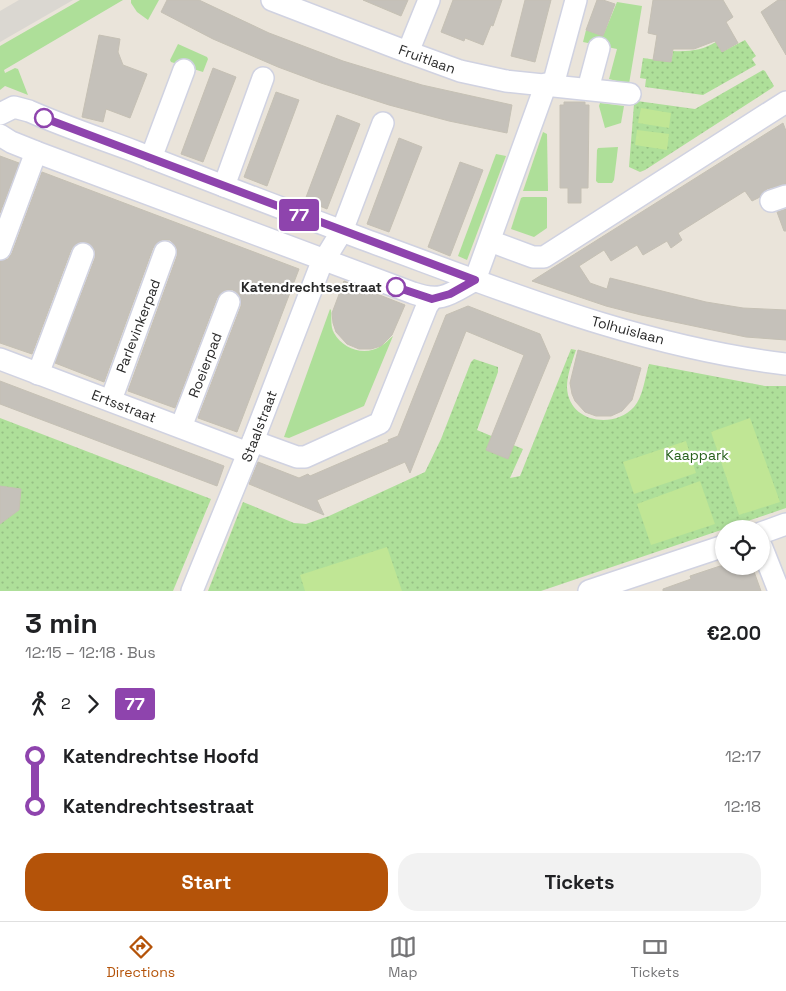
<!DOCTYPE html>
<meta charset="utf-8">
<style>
:root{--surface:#fff;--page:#f2f2f2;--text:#202124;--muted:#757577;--line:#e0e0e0;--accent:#b45309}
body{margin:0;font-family:"Space Grotesk",sans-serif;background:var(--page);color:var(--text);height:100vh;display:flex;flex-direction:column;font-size:19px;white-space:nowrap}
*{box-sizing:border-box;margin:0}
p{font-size:16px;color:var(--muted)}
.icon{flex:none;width:28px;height:28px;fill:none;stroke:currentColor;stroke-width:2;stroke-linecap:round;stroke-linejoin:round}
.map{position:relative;height:591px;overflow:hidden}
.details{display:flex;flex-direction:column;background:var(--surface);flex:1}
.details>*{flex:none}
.badge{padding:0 10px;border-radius:4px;font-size:18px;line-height:32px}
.buttons{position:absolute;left:715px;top:520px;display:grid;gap:10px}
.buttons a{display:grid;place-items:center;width:55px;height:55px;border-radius:50%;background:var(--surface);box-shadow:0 1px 4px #0004;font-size:25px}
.map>.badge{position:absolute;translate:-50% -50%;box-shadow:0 0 0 2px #fff}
.legs{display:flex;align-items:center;gap:8px;height:55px;padding:0 25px;font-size:16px}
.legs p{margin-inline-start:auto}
.overview{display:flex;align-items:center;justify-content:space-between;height:85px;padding:0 25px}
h1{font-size:28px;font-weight:800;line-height:38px}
.primary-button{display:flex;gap:10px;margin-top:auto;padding:10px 25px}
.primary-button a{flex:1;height:58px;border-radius:20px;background:var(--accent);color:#fff;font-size:20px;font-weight:800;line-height:58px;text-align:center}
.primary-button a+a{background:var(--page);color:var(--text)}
ul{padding:0 25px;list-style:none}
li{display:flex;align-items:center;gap:18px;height:50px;font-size:19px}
li i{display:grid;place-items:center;width:8px;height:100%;margin:0 6px;background:currentColor}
li i::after{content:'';width:12px;height:12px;margin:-6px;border:4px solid;border-radius:50%;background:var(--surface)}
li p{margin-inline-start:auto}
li:first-child i{background:linear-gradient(#0000 50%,currentColor 0)}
li:last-child i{background:linear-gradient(currentColor 50%,#0000 0)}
.dock{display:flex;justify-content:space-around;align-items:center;height:70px;border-top:1px solid var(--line);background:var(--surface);font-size:14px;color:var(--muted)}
.dock a{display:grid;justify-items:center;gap:2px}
.dock .on{color:var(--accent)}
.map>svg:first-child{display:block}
.grass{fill:#aedf99}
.park{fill:url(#park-dots)}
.pitch{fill:#c0e695}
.plaza{fill:#dad7d1}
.building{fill:#c5c1ba;stroke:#c5c0b4}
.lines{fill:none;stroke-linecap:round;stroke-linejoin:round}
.minor-casing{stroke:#d0d2e1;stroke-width:24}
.minor{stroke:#fff;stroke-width:21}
.line-1-casing{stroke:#fff;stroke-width:11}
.line-1{stroke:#8e44ad;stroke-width:8}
.stop-1-dot{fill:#fff;stroke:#8e44ad;stroke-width:2.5}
.labels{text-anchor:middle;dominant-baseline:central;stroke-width:4.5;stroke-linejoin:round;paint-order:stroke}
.street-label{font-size:14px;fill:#282828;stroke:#fff}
.stop-label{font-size:14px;font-weight:bold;fill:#282828;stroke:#fff;text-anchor:end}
.park-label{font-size:14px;fill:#28611c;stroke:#fff}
</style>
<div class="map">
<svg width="786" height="591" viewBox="0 0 786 591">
<defs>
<pattern id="park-dots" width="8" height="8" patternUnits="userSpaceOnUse" patternTransform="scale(1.25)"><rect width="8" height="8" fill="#aedf99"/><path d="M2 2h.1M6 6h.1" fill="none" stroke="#96bf84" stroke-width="1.8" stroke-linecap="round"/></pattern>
</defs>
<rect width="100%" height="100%" fill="#eae4da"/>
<!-- grass -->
<g class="grass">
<path d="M80 0H123L4 70 5 73 15 68 18 69 28 95 5 86 0 90V46Z"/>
<path d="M131 0H159L148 20 137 12 131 3Z"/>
<path d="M617 2 642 6 629 84 609 79 617 49 583 42 586 30 603 36Z"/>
<path d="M178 44 207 57 208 59 203 72 171 62 170 60Z"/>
<path d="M600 103 624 106 621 123 605 128 599 106Z"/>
<path d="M543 132 547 134 548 191H523Z"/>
<path d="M618 147 614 180 612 183H598L596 181 597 150 598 148Z"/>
<path d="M496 154 506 156 467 260 458 256Z"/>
<path d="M523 197H546L547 198V228L534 237 511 229 521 198Z"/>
<path d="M330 309 331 310C332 317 330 326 334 333 343 349 365 357 381 346 385 344 389 339 393 336L364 406 289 438 284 437Z"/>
</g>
<!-- park -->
<g class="park">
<path d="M745 40 756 56 752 59 756 65 703 95 645 87 646 79 640 78 643 58 671 62 673 51C689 52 703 50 716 42L722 52Z"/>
<path d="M763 70 765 71 774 86 772 88 645 170 640 172 629 167 634 104 637 101 695 109Z"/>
<path d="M571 349 576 350C572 362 567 375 567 387 568 422 613 430 634 407 643 397 645 377 649 364L765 386H786V508L541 591H208L243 502 294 523 306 524 329 516 425 472 441 439 471 362 474 359 498 367V372L477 430 523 449 510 478 520 476Z"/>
<path d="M0 418 211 499 173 591H0Z"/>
</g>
<!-- pitch -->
<g class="pitch">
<path d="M641 108 671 113 669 128 638 123Z"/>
<path d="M637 130 669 134 667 150 635 145Z"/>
<path d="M750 418 780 502 739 515 711 432Z"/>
<path d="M686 441 696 473 634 494 623 462Z"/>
<path d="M700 481 715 524 651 545 637 504Z"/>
<path d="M387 547 402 591H305L300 575Z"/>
</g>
<!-- plaza -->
<path class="plaza" d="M19 0H73L0 42V11Z"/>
<!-- building -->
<g class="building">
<path d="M167 0H199L269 33 343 61 422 85 512 105 507 133 449 121 389 105 321 83 278 67 213 39 161 12Z"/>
<path d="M363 0H408L401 16Z"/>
<path d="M453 0H502L493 26 491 25 483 45 465 38 464 41 441 32Z"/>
<path d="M525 0H551L535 62 511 56Z"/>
<path d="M597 0H603L615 4 603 36 586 30Z"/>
<path d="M653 0H723L733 17 726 22 738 43 722 52 715 41 694 49H673L671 62 653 60 657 35 648 33Z"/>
<path d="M778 0H786V55L761 12Z"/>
<path d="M99 35 120 39 118 52 123 65 147 74 130 118 106 109 103 122 82 117Z"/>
<path d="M213 68 236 77 203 162 181 154Z"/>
<path d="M276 92 299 100 267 186 244 177Z"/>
<path d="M564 102H585V105H589L588 188H581V203H568V188H560V105H564Z"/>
<path d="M337 115 360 124 327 209 305 200Z"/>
<path d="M783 123 786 131V184L767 189 760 197 752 201 745 191 678 233 682 240 671 248 667 241 643 255 637 245 611 261 604 250 579 266 590 283 607 289 610 278 706 302 743 308 786 310V340L746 337 641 315 606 306 532 281Z"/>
<path d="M399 138 422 147 389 232 367 224Z"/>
<path d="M0 156 19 163 0 213Z"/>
<path d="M460 162 483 170 450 256 428 247Z"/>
<path d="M42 172 299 269 237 432 198 418 241 306V301L239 295 233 290H227L222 292 217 298 175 408 128 391 177 256V249L174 244 170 240H162L157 243 153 248 104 382 55 363 95 258V251L92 246 88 243 80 242 75 245 71 250 32 354 0 343V261L8 259 12 253Z"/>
<path d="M786 209V231H784L777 212Z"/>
<path d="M344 281 405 305 392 335 381 346 371 349H359L347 344 336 332 333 323 332 313Z"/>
<path d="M468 306 540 334 550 357 508 459 486 450 524 355 466 331 410 473 405 462 317 500 324 515 249 484 258 462 299 478 308 474 310 476 389 442 388 440 398 436 446 315Z"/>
<path d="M578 350 641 368 632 400 622 411 611 416H596L585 412 575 401 572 394 570 383Z"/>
<path d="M0 381 224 466 217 486 0 404Z"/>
<path d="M0 486 21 489 19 510 0 524Z"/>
<path d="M720 566H752L761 591H663V589L691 579 690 576Z"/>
</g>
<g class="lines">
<!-- minor casing -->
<g class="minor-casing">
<g id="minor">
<path d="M272 0 397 48 460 71 506 81 630 94"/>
<path d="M408 52 429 0"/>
<path d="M553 85 576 0"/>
<path d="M588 89 599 48"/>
<path d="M0 114 14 107 29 111C63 126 99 138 134 151 210 181 286 210 363 239 500 289 639 347 786 364"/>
<path d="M0 135 11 142 36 152 413 293C442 303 450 294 475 280L546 84"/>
<path d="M151 158 184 70"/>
<path d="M224 186 263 78"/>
<path d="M771 201 786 196"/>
<path d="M490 241 533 257H544L786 102"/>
<path d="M0 249 36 152"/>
<path d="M0 359 248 453"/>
<path d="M38 374 83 254"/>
<path d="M111 400 165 252"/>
<path d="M181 427 229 302"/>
<path d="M253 441 297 457H305L380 423 427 306 432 299"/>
<path d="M761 533 786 524"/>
<path d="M762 548 779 591"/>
<path d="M192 591 253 441 320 267 342 231 383 123"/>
<path d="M589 591 724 546"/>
</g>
</g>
<!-- minor -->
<use href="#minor" class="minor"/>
</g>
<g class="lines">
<!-- line-1 casing -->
<g class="line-1-casing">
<path id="line-1" d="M44 118 475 280 450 294 432 299 396 287"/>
</g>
<!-- line-1 -->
<use href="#line-1" class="line-1"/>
</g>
<!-- markers -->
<g class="stop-1-dot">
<circle cx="44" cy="118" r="9"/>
<circle cx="396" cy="287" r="9"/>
</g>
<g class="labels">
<!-- street labels -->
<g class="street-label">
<text transform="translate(427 59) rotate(20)">Fruitlaan</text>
<text transform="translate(138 326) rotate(-69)">Parlevinkerpad</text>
<text transform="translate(628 330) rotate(15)">Tolhuislaan</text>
<text transform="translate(205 365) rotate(-69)">Roeierpad</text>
<text transform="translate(124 406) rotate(21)">Ertsstraat</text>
<text transform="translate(259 426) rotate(-69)">Staalstraat</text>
</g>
<!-- stop labels -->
<g class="stop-label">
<text x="382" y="287">Katendrechtsestraat</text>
</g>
<!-- park labels -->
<g class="park-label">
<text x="697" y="455">Kaappark</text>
</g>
</g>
</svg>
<div class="buttons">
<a><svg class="icon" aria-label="locate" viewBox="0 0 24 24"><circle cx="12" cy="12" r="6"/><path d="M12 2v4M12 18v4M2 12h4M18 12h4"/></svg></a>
</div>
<b class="badge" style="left:299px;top:215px;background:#8e44ad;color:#fff">77</b>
</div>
<section class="details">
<div class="overview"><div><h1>3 min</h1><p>12:15 – 12:18 · Bus</p></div><b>€2.00</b></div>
<div class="legs"><svg class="icon" aria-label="walk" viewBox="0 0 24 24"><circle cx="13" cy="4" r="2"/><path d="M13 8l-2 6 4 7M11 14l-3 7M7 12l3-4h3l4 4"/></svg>2<svg class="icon" aria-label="forward" viewBox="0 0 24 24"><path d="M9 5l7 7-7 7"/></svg><b class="badge" style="background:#8e44ad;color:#fff">77</b></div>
<ul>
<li><i style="color:#8e44ad"></i><b>Katendrechtse Hoofd</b><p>12:17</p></li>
<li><i style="color:#8e44ad"></i><b>Katendrechtsestraat</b><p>12:18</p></li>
</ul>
<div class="primary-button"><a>Start</a><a>Tickets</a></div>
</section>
<nav class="dock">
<a class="on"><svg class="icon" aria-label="directions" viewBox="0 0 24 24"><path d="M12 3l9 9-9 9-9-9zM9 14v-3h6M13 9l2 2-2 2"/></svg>Directions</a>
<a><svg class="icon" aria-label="map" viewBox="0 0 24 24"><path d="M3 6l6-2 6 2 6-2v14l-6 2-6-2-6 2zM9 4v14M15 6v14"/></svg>Map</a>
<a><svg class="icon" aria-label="tickets" viewBox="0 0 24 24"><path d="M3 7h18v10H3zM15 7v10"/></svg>Tickets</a>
</nav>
